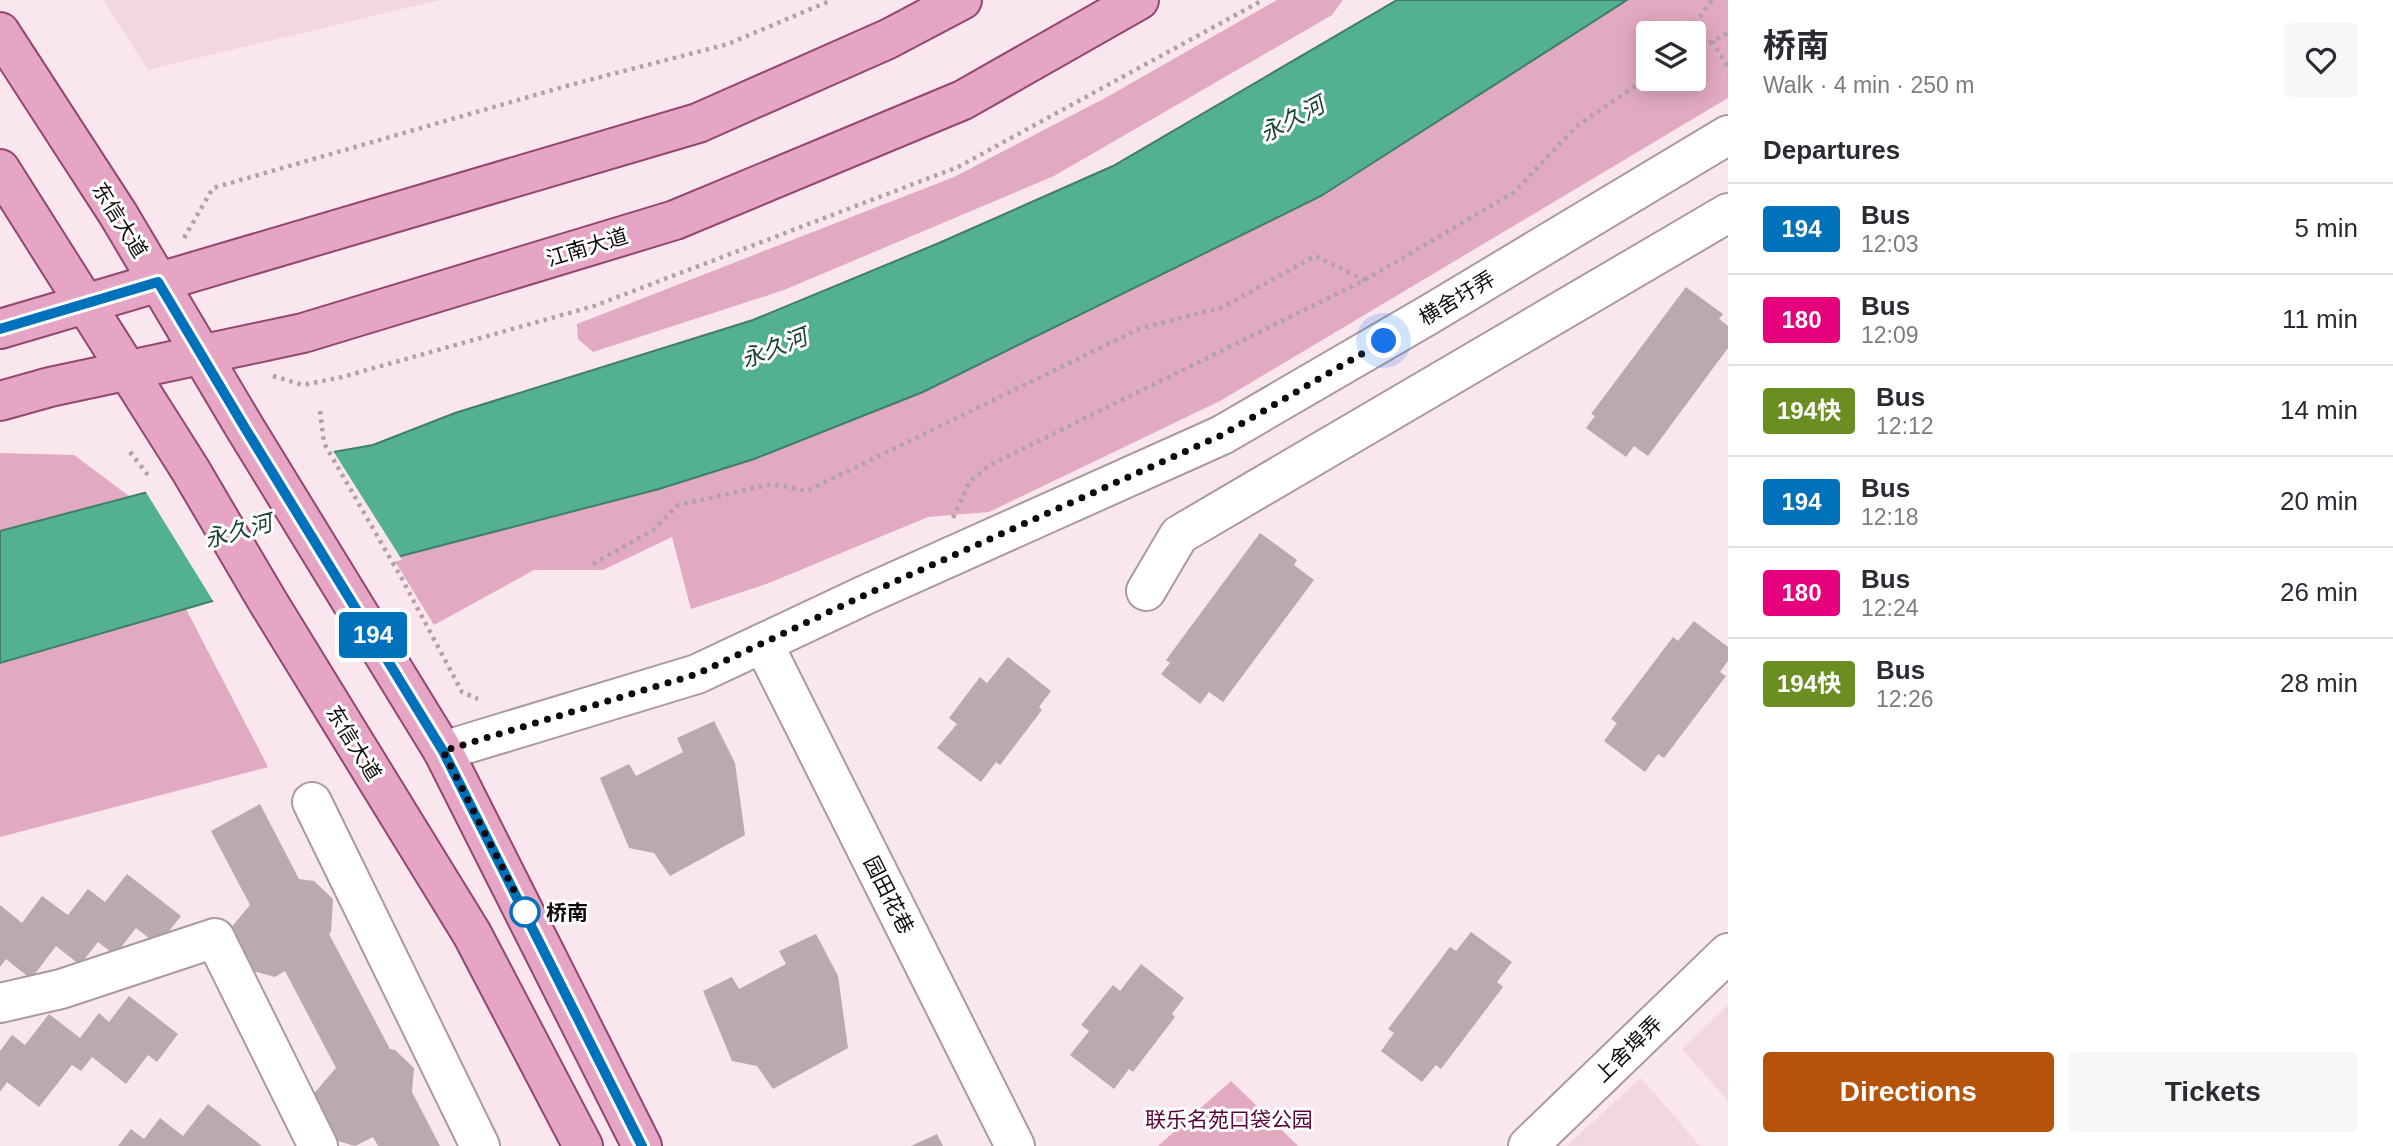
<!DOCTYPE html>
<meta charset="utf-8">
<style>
:root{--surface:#fff;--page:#f7f7f7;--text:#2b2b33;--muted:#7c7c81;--line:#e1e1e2;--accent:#b45309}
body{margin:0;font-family:Helvetica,"Noto Sans SC",sans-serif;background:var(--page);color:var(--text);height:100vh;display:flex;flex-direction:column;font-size:26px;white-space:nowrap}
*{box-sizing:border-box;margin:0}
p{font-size:23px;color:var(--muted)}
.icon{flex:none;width:38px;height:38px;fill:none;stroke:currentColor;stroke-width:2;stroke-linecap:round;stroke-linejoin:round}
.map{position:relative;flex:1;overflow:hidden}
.side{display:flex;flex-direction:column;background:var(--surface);width:665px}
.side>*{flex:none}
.badge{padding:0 14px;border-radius:5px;font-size:24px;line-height:46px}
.buttons{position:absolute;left:1636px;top:21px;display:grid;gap:14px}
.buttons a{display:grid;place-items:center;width:70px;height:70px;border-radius:7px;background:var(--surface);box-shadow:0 4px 18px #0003;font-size:35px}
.you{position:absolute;width:35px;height:35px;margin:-18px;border:5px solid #fff;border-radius:50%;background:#1a73e8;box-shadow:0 0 0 10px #1a73e833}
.map>.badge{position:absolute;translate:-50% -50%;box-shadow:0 0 0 4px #fff}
h2{padding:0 35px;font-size:26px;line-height:63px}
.round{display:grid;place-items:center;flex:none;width:74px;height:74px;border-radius:7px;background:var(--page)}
.headline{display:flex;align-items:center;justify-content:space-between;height:119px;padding:0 35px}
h1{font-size:33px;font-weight:700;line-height:52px}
.action{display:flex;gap:14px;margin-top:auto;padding:14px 35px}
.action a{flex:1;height:80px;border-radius:7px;background:var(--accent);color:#fff;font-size:28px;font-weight:700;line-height:80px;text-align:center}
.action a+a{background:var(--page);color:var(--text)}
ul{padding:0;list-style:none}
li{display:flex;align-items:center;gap:21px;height:91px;padding:0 35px;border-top:2px solid var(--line)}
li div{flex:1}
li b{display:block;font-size:26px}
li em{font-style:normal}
li .badge{min-width:77px;font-weight:700;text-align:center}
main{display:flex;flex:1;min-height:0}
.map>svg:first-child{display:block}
.built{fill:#f2d7e2}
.green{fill:#e1aac1;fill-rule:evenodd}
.water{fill:#54b093;stroke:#407e6b;stroke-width:2}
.pier{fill:#fae6ee}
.building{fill:#bba9b0}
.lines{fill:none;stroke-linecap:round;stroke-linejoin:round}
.minor-casing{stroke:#ab99a0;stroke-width:42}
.major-casing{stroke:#91486c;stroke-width:42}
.path{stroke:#b1a1a8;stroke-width:4.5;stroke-dasharray:3.5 5;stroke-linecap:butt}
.minor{stroke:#fff;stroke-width:38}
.major{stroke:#e7a5c5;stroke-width:38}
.line-casing{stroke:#fff;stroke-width:16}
.line{stroke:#0072bc;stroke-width:10}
.walk{stroke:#100a0d;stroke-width:7;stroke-dasharray:0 12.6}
.stop-dot{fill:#fff;stroke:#0072bc;stroke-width:3.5}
.labels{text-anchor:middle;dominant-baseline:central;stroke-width:6;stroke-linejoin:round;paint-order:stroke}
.street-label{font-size:21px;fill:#100a0d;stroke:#fff}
.stop-label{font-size:21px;font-weight:bold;fill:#100a0d;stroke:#fff;text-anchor:start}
.park-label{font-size:21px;fill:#590036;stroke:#fff}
.water-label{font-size:23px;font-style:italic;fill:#1a4336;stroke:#fff}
</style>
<main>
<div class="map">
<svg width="1728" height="1146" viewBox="0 0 1728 1146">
<rect width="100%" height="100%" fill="#fae6ee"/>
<!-- built -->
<g class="built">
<path d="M103 0H440L148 70Z"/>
<path d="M1728 1005V1101L1682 1049Z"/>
<path d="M1641 1078 1700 1146H1567Z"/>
</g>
<!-- green -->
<g class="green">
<path d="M1277 0H1343L1332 15 1054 176 784 290 593 352 578 339 577 324 954 177 1107 97Z"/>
<path d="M1626 0H1728V98L1220 401 989 512 928 517 769 583 691 609 672 537 603 570H534L434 625 393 558 659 489 754 459 923 392 1321 196ZM1648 33H1694V79H1648Z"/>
<path d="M0 453 74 455 129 496 0 531Z"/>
<path d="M186 609 268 767 0 837V663Z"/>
<path d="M1231 1081 1298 1146H1158Z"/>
</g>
<!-- water -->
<path class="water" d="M1397 0H1627L1321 196 923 392 754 459 659 489 393 558 226 597 0 663V531L231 470 373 445 455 413 753 320 939 243 1113 166Z"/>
<!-- pier -->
<path class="pier" d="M332 449 402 560 293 583 215 604 144 489 231 467Z"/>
<!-- building -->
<g class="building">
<path d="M1686 287 1723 314 1719 319 1728 326V348L1648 456 1634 446 1626 457 1586 428 1595 416 1591 414Z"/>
<path d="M1260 533 1297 560 1294 565 1314 580 1223 702 1209 692 1200 704 1161 674 1170 663 1166 660Z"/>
<path d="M1694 621 1728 647V661L1720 672 1726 676 1664 758 1658 754 1645 772 1604 741 1617 723 1611 719 1673 637 1678 641Z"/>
<path d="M1008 657 1051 691 1039 707 1042 710 1000 765 996 762 981 782 937 748 957 724 949 718 980 677 987 683Z"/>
<path d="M714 721 735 763 745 835 670 876 654 853 629 848 600 778 629 764 636 776 683 752 677 738Z"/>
<path d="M260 804 299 879 314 881 333 899 331 932 329 934 390 1049 395 1050 414 1068 412 1092 440 1146H378L373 1137 355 1146 320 1136 309 1099 336 1068 285 971 275 977 239 967 229 930 250 905 211 831Z"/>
<path d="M127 874 181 916 158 945 136 928 115 955 98 942 80 965 56 946 31 979 6 959 0 967V905L22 923 42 896 68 915 88 889 105 902Z"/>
<path d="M1471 932 1512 962 1497 982 1503 987 1441 1069 1436 1065 1422 1082 1381 1051 1394 1033 1388 1029 1450 947 1456 951Z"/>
<path d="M816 934 838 976 848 1048 773 1089 757 1066 732 1061 703 991 732 977 739 989 786 964 779 951Z"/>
<path d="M1141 964 1184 998 1172 1014 1175 1017 1133 1072 1129 1069 1114 1089 1070 1055 1089 1031 1081 1025 1113 985 1120 991Z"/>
<path d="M129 996 178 1034 157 1062 148 1055 126 1084 92 1057 81 1071 72 1065 39 1107 7 1082 0 1092V1051L12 1035 25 1045 49 1014 80 1038 99 1013 109 1022Z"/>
<path d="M208 1104 262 1146H118L131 1129 144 1139 160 1118 183 1136Z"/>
<path d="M937 1134 943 1146H911Z"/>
</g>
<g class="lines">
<!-- minor casing -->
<g class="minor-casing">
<g id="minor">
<path d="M1146 591 1179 535 1728 213"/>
<path d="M763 643 1015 1146"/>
<path d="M443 751 697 674 865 595 1222 435 1430 314 1728 135"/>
<path d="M312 802 480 1146"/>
<path d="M0 1003 61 989 215 938 318 1146"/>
<path d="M1528 1146 1728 953"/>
</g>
</g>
<!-- major casing -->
<g class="major-casing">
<g id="major">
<path d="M0 32 118 214 245 428 443 751 642 1146"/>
<path d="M0 169 191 471 268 602 472 934 583 1146"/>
<path d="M0 329 698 123 888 39 962 0"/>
<path d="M0 401 50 387 303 333 675 220 963 100 1139 0"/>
</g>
</g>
<!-- path -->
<g class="path">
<path d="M1712 41 1728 67"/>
<path d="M1697 49 1694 25 1712 0"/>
<path d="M1694 51 1728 33"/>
<path d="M184 238 213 188 570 85 728 44 832 0"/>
<path d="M273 376 303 385 342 377 594 306 958 167 1263 0"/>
<path d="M320 411 324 443 402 579 462 692 478 699"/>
<path d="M130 452 148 475"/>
<path d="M953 518 970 481 990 465 1365 280 1513 193 1577 126 1648 77"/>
<path d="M593 564 653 530 678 505 772 484 807 491 1139 329 1223 307 1315 256 1365 280"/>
</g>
<!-- minor -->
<use href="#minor" class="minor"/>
<!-- major -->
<use href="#major" class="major"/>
</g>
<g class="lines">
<!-- line casing -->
<g class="line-casing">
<path id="line" d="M0 329 158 282 245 428 443 751 642 1146"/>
</g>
<!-- line -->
<use href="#line" class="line"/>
<!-- walk -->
<path class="walk" d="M525 912 443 751 697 674 865 595 1222 435 1384 341"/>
</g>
<!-- markers -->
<circle class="stop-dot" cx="525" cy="912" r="14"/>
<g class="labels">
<!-- street labels -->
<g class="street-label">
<text transform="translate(120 220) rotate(58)">东信大道</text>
<text transform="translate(587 247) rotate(-17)">江南大道</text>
<text transform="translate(1457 298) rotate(-31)">横舍圩弄</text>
<text transform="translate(354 743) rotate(58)">东信大道</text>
<text transform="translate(889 895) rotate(63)">园田花巷</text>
<text transform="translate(1628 1049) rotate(-44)">上舍埠弄</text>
</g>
<!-- stop labels -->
<g class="stop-label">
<text x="546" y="912">桥南</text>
</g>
<!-- park labels -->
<g class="park-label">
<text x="1229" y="1119">联乐名苑口袋公园</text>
</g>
<!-- water labels -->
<g class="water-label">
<text transform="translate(1292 119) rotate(-28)">永久河</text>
<text transform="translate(774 348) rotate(-21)">永久河</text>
<text transform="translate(238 531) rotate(-15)">永久河</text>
</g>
</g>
</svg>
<div class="buttons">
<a><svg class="icon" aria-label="layers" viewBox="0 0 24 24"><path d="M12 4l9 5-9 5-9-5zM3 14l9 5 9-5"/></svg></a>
</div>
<div class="you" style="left:1384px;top:341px"></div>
<b class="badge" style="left:373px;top:635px;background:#0072bc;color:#fff">194</b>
</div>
<section class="side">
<div class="headline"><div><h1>桥南</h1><p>Walk · 4 min · 250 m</p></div><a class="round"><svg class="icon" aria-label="heart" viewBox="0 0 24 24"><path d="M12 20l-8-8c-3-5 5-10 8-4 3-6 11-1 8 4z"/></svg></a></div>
<h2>Departures</h2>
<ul>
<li><span class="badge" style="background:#0072bc;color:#fff">194</span><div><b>Bus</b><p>12:03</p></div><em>5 min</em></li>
<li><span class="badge" style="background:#e6007e;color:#fff">180</span><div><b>Bus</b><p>12:09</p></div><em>11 min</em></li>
<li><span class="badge" style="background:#6b8e23;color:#fff">194快</span><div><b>Bus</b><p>12:12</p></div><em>14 min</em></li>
<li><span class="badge" style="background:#0072bc;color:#fff">194</span><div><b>Bus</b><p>12:18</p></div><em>20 min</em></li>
<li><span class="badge" style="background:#e6007e;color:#fff">180</span><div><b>Bus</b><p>12:24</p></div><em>26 min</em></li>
<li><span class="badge" style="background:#6b8e23;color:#fff">194快</span><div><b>Bus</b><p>12:26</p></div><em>28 min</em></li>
</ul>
<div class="action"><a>Directions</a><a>Tickets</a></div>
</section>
</main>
